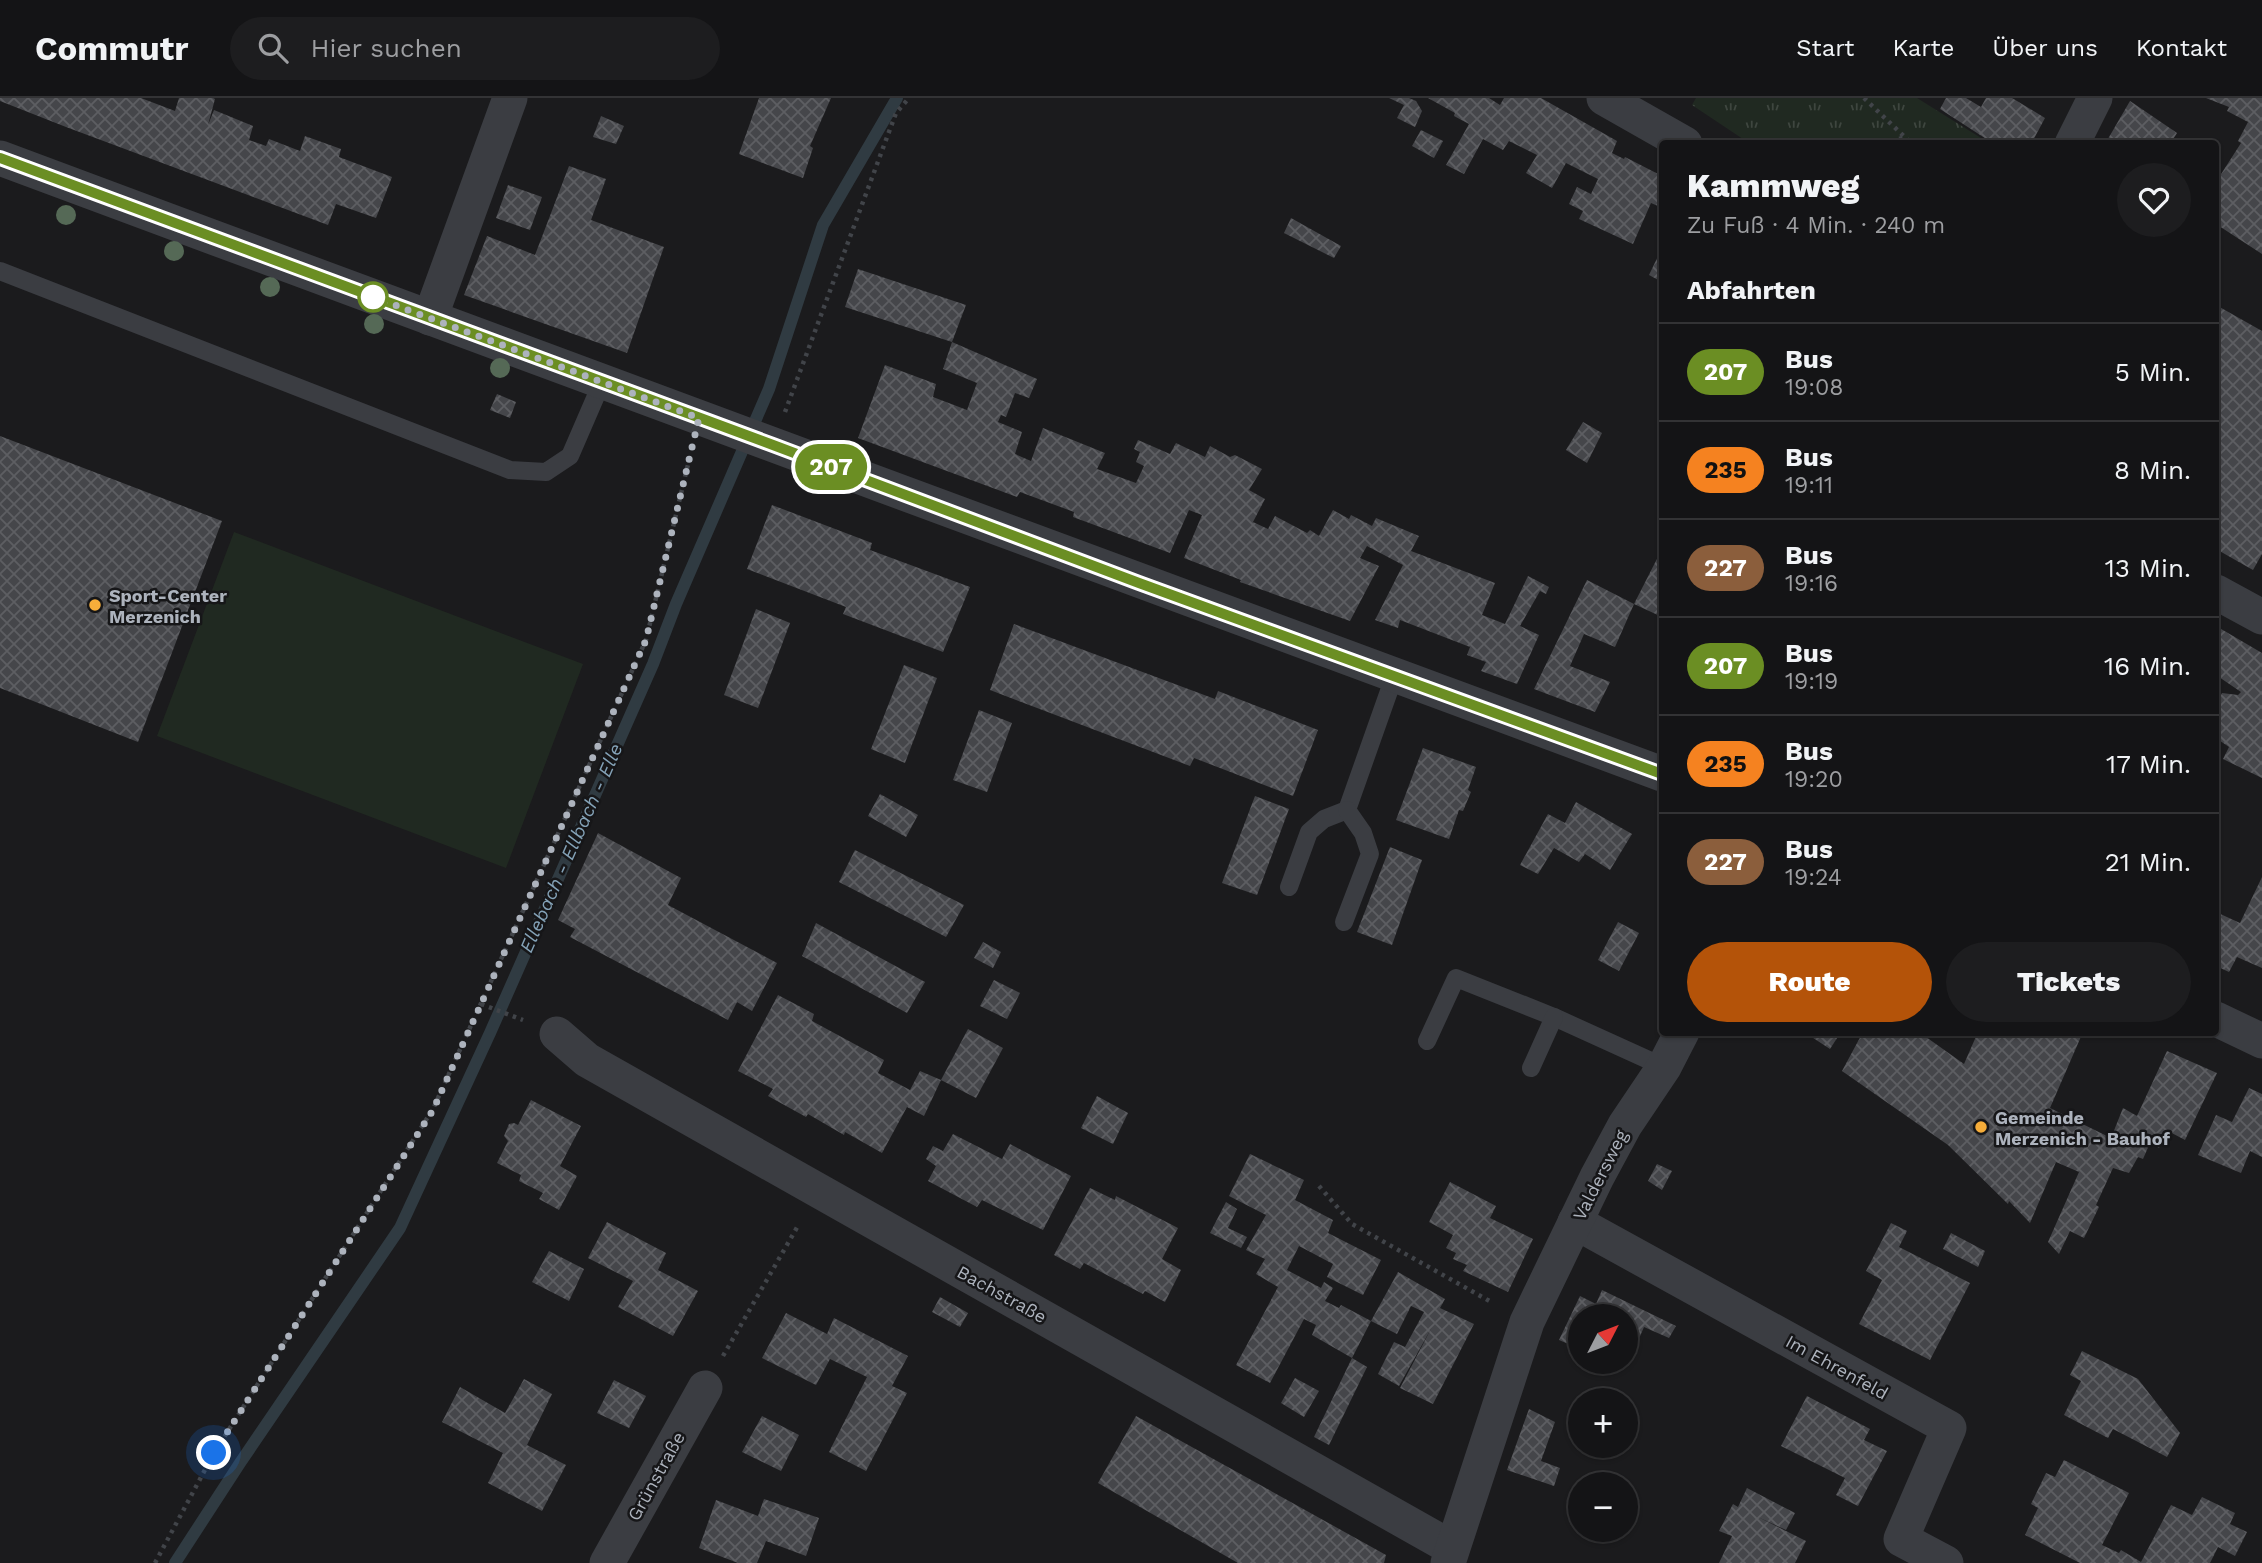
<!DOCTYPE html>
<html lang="de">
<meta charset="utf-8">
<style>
:root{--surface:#141416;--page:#1d1d1f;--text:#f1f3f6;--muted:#9d9ea1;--line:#333335;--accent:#b45309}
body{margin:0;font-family:"Work Sans",sans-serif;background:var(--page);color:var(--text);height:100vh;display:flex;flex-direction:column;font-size:26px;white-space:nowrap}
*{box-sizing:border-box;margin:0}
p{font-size:23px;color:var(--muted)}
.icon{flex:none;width:38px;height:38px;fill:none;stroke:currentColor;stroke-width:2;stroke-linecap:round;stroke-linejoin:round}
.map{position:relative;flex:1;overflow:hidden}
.drawer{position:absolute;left:1659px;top:42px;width:560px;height:896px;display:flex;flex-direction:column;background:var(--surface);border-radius:7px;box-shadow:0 2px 5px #0004,0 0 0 2px var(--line)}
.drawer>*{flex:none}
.badge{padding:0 14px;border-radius:23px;font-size:24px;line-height:46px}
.needle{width:46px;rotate:48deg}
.buttons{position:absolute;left:1568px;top:1206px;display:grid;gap:14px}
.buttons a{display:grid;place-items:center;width:70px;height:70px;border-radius:50%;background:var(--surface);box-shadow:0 2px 5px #0004,0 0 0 2px var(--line);font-size:35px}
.you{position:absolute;width:35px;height:35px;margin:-18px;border:5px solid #fff;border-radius:50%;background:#1a73e8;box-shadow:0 0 0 10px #1a73e833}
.map>.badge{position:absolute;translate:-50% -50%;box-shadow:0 0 0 4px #fff}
h2{padding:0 28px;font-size:26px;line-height:63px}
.round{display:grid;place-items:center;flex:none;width:74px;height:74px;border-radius:37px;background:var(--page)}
.headline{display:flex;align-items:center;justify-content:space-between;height:119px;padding:0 28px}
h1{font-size:33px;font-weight:800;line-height:52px}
.button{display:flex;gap:14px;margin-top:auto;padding:14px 28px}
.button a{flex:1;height:80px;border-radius:42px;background:var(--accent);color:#fff;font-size:28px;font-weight:800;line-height:80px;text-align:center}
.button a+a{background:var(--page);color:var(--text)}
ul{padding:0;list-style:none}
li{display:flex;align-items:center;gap:21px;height:98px;padding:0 28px;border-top:2px solid var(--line)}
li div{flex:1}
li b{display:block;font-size:26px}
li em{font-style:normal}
li .badge{min-width:77px;font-weight:700;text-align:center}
header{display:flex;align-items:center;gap:42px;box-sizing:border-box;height:98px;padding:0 35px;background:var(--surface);border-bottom:2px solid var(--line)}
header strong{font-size:33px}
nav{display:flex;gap:38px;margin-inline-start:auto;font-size:24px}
.search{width:490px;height:63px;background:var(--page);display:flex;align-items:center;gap:18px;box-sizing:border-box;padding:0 24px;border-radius:38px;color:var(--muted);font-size:26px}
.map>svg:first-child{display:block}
.grass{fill:#202921}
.park{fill:url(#park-tufts)}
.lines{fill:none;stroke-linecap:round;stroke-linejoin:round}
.stream{stroke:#303b42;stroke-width:12}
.building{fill:url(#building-cross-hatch)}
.path{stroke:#414449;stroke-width:4.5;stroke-dasharray:3.5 5;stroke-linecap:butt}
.lane{stroke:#3b3d42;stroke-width:18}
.street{stroke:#3b3d42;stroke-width:35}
.tree{fill:#556956}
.line-casing{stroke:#fff;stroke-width:16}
.line{stroke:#6b8e23;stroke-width:10}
.walk{stroke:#adb3bd;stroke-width:7;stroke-dasharray:0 12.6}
.stop-dot{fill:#fff;stroke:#6b8e23;stroke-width:3.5}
.poi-dot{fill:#f6ad3a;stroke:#161618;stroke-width:2.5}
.labels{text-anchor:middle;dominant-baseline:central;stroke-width:5;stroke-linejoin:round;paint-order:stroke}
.poi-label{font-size:18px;font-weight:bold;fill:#adb3bd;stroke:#161618;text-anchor:start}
.street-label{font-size:18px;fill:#adb3bd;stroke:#161618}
.water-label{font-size:19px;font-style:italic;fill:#84a2b7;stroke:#161618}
</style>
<header>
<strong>Commutr</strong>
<div class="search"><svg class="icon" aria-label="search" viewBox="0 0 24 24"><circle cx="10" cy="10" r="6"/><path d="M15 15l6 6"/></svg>Hier suchen</div>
<nav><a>Start</a><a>Karte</a><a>Über uns</a><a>Kontakt</a></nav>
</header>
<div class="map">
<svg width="2262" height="1465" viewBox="0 0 2262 1465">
<defs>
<pattern id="park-tufts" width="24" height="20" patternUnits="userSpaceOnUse" patternTransform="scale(1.75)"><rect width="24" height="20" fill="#202921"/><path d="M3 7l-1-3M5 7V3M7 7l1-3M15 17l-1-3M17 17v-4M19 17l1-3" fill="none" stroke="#3e463f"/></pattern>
<pattern id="building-cross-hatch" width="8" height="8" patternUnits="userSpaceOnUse" patternTransform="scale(1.75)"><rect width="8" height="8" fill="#45464a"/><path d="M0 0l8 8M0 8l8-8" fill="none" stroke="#5d5e62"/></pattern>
</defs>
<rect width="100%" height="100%" fill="#1b1b1d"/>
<!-- grass -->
<path class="grass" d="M234 434 583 566 506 770 157 638Z"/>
<!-- park -->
<path class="park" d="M1696 0H1917L1989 45H1749L1692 7Z"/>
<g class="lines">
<!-- stream -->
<path class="stream" d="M175 1465 240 1365 400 1130 490 935 653 566 676 506 769 291 823 127 897 0"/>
</g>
<!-- building -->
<g class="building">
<path d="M0 0H141L175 13 179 0H213L215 1 208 27 214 12 253 28 249 42 266 48 269 41 300 53 305 38 341 51 339 59 392 79 376 120 336 106 328 127 66 29 0 3Z"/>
<path d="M759 0H831L810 48 813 50 803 80 739 56Z"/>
<path d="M1389 0H1409L1416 3 1422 13 1415 29 1397 20 1404 7Z"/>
<path d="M1428 0H1489L1500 7 1504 0H1541L1617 43 1612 55 1624 61 1625 59 1662 78 1658 91 1662 93V99L1658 108 1651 105 1633 146 1579 121 1583 113 1569 106 1577 89 1591 96 1598 81 1566 65 1552 90 1526 75 1537 57 1509 43 1503 52 1483 41 1464 76 1446 67 1469 26 1454 18 1455 15Z"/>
<path d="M1946 0H1966L1981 9 1986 0H2012L2045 20 2031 46H1994L1940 11Z"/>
<path d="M2206 0H2262V156L2216 126V84L2241 45 2238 43 2248 24 2227 13 2229 9Z"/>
<path d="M2130 3 2177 35 2170 46H2105Z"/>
<path d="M601 18 624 28 616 46 593 39Z"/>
<path d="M1421 32 1443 43 1434 60 1412 48Z"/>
<path d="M569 68 606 81 591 122 664 149 627 255 464 197 487 138 535 157Z"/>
<path d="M508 87 542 99 530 132 496 120Z"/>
<path d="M1291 120 1341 148 1334 160 1284 135Z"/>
<path d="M1662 150V184L1649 177Z"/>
<path d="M858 171 966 207 952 244 1037 281 1029 300 1015 295 1006 319 1001 317 998 324 1022 334 1015 356 1031 363 1043 330 1105 355 1097 371 1136 385 1144 368 1136 364 1140 354 1134 351 1138 342 1170 356 1176 345 1205 359 1210 348 1230 359 1235 357 1262 371 1249 392 1265 401 1253 424 1268 431 1275 418 1307 435 1310 432 1319 438 1333 412 1349 421 1351 417 1372 428 1376 420 1419 438 1411 453 1495 485 1482 517 1505 526 1528 478 1549 489 1546 496 1540 493 1520 528 1539 537 1517 586 1481 573 1486 564 1467 557 1470 549 1400 522 1398 530 1375 522 1403 467 1367 448 1360 460 1379 468 1350 523 1240 484 1241 482 1184 460 1202 417 1189 412 1170 455 1073 419 1074 414 1020 394 1017 399 858 340 885 267 936 286 933 299 967 312 977 285 943 271 952 244 845 209Z"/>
<path d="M2216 207 2262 233V456L2253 472 2216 451Z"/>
<path d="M497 296 516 304 510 320 490 312Z"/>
<path d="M1583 324 1602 335 1587 365 1566 352Z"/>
<path d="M0 338 222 423 138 644 0 590Z"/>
<path d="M772 407 872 445 870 452 970 489 943 554 843 516 846 509 747 471Z"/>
<path d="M1662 451V519L1634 506Z"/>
<path d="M1587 482 1634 506 1615 549 1584 536 1570 568 1610 584 1595 614 1534 591Z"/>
<path d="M756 511 790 525 758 610 724 597Z"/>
<path d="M1014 526 1215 601 1218 593 1318 632 1293 698 1194 660 1190 668 990 592Z"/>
<path d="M2216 528 2262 555V680L2223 661 2229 649 2216 640V607L2222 595 2238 597 2241 594 2216 577Z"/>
<path d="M904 567 937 580 905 665 871 651Z"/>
<path d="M979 612 1012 625 987 694 953 682Z"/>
<path d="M1423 650 1476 669 1468 692 1471 694 1463 713 1459 712 1449 741 1396 722Z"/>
<path d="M880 696 918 717 906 739 868 718Z"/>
<path d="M1255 698 1289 711 1257 797 1222 785Z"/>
<path d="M1576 704 1632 736 1610 772 1585 756 1579 764 1554 750 1538 776 1520 767 1548 716 1565 725Z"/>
<path d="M598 735 681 780 668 807 777 865 752 913 737 904 728 922 570 839 575 831 558 822Z"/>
<path d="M1390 749 1422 762 1392 847 1357 834Z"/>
<path d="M855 752 964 807 946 839 839 784Z"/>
<path d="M2262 779V870L2237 859 2229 874 2216 868V814L2240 825Z"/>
<path d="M1618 824 1639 835 1619 873 1598 862Z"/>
<path d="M816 825 925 884 907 915 802 858Z"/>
<path d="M983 844 1001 854 993 870 974 860Z"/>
<path d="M994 882 1020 895 1007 921 980 908Z"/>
<path d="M778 897 814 916 812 923 884 962 878 975 910 992 920 973 941 982 924 1018 907 1009 882 1055 845 1034 844 1037 808 1016 806 1019 768 998 773 991 738 973Z"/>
<path d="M968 931 1003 950 976 1000 941 982Z"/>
<path d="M1804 934H1841L1830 951Z"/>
<path d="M1863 934H1919L1964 966 1978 934H2083L2050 1010 2111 1040 2123 1010 2137 1018 2167 953 2217 975 2185 1042 2168 1033 2159 1050 2150 1045 2143 1061 2138 1059 2129 1075 2113 1070 2096 1107 2099 1109 2084 1140 2070 1133 2059 1156 2048 1144 2079 1074 2056 1064 2030 1125 2009 1103 2008 1106 1948 1047 1842 973Z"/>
<path d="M2249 990 2262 996V1059L2250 1053 2241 1075 2198 1057 2216 1017 2232 1024Z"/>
<path d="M1097 998 1128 1015 1113 1046 1081 1030Z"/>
<path d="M531 1002 581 1028 560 1068 577 1078 559 1112 539 1101 543 1095 519 1083 521 1077 497 1065 508 1043 504 1038 509 1026 514 1025 518 1027Z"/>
<path d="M953 1036 1002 1061 1010 1046 1071 1078 1043 1132 982 1102 977 1109 928 1083 936 1068 926 1061 933 1048 943 1053Z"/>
<path d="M1250 1056 1304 1082 1295 1102 1333 1122 1328 1135 1381 1162 1363 1197 1327 1179 1333 1166 1299 1148 1287 1172 1321 1190 1324 1184 1333 1190 1325 1203 1339 1210 1341 1207 1371 1223 1352 1260 1312 1237 1316 1227 1304 1221 1270 1285 1236 1267 1278 1189 1256 1176 1265 1161 1246 1152 1266 1117 1229 1098Z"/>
<path d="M1657 1066 1672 1073 1662 1092 1648 1083Z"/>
<path d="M1450 1084 1496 1108 1490 1120 1533 1141 1508 1194 1463 1173 1467 1167 1453 1161 1456 1155 1446 1150 1453 1137 1429 1124Z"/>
<path d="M1090 1090 1115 1102 1116 1098 1178 1130 1162 1161 1181 1172 1165 1204 1145 1193 1143 1196 1084 1165 1080 1171 1054 1157Z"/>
<path d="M1226 1104 1237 1111 1228 1130 1247 1139 1241 1150 1210 1135Z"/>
<path d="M607 1124 666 1155 658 1172 698 1193 673 1238 618 1209 633 1183 588 1160Z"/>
<path d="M1891 1125 1907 1133 1899 1149 1970 1185 1930 1262 1859 1226 1882 1182 1866 1173Z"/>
<path d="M1951 1135 1985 1153 1978 1169 1943 1151Z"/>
<path d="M549 1153 584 1171 569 1203 532 1184Z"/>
<path d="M1398 1174 1445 1201 1440 1210 1474 1226 1433 1306 1400 1290 1432 1229 1399 1288 1378 1276 1394 1244 1405 1249 1424 1214 1411 1208 1397 1236 1371 1223Z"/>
<path d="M1602 1192 1676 1228 1669 1240 1644 1229 1634 1252 1626 1248V1218H1580V1251L1559 1242 1580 1198 1596 1206Z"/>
<path d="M940 1199 968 1215 960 1229 932 1214Z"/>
<path d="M786 1215 827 1236 834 1220 908 1258 892 1288 907 1295 866 1373 829 1354 867 1279 830 1261 816 1287 762 1260Z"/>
<path d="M2082 1253 2138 1281 2180 1335 2167 1359 2113 1331 2108 1340 2064 1317 2081 1283 2070 1277Z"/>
<path d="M1352 1260 1367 1269 1329 1347 1314 1339Z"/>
<path d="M1589 1264H1608L1601 1275 1588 1269Z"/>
<path d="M1295 1280 1319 1293 1304 1319 1281 1305Z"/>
<path d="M524 1281 552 1296 527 1347 566 1367 542 1413 488 1385 503 1355 442 1324 460 1289 505 1315Z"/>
<path d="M614 1282 646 1298 629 1330 597 1315Z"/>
<path d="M1807 1298 1870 1331 1864 1342 1887 1353 1858 1408 1836 1397 1845 1380 1781 1348Z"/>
<path d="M1529 1311 1555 1324 1541 1363 1560 1370 1554 1388 1507 1372Z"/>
<path d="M762 1318 799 1337 781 1373 742 1354Z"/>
<path d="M1136 1318 1386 1457 1384 1465H1238L1098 1385Z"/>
<path d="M2064 1362 2129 1395 2102 1447 2119 1455 2121 1452 2141 1464 2171 1407 2192 1417 2202 1399 2235 1415 2230 1426 2247 1434 2235 1458 2218 1449 2210 1465H2080L2025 1437 2038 1410 2031 1406 2046 1375 2055 1379Z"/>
<path d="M1747 1390 1795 1415 1786 1432 1758 1419 1806 1443 1795 1465H1719L1732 1438 1719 1433 1733 1406 1738 1409Z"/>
<path d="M764 1401 819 1420 806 1458 766 1443 757 1465H738L699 1450 716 1402 758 1418Z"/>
</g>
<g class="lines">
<!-- path -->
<g class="path">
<path d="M1864 0 1912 46"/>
<path d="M1883 46 1905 39"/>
<path d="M785 314 896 15 909 0"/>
<path d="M481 906 523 922"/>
<path d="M1319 1088 1352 1126 1493 1205"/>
<path d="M723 1258 799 1126"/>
<path d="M155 1465 214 1355 433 1011 646 542 690 358"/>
</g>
<!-- lane -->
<g class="lane">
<path d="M0 173 510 372 546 374 570 358 602 284"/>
<path d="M1289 789 1309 734 1324 721 1347 712 1394 579"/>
<path d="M1344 824 1370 756 1363 735 1347 712"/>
<path d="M1427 943 1456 880 1554 919 1664 969"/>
<path d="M1531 970 1554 919"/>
</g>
<!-- street -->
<g class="street">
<path d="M1604 0 1685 46"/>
<path d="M2072 46 2095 0"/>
<path d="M0 60C554 266 1107 475 1662 676"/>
<path d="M430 220 510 0"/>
<path d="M2216 494 2262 519"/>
<path d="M2216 921 2262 943"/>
<path d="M557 936 587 962 1452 1450"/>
<path d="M1575 1124 1949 1330 1901 1441 1946 1465"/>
<path d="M607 1465 705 1290"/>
<path d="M1448 1465 1527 1224 1597 1079 1625 1027 1664 969 1682 934"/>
</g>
</g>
<!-- trees -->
<g class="tree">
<circle cx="66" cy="117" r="10"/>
<circle cx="174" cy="153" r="10"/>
<circle cx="270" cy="189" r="10"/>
<circle cx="374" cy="226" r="10"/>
<circle cx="500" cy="270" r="10"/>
</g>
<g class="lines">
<!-- line casing -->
<g class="line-casing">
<path id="line" d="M0 60 773 347 1139 485 1662 676"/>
</g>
<!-- line -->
<use href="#line" class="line"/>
<!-- walk -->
<path class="walk" d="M214 1355 433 1012 646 542 699 320 373 199"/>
</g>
<!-- markers -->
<circle class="stop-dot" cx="373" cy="199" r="14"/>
<g class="poi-dot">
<circle cx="95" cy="507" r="7"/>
<circle cx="1981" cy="1029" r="7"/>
</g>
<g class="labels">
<!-- poi labels -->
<g class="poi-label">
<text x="109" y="497">Sport-Center<tspan x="109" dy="21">Merzenich</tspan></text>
<text x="1995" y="1019">Gemeinde<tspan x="1995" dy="21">Merzenich - Bauhof</tspan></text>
</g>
<!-- street labels -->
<g class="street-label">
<text transform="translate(1600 1077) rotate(-63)">Valdersweg</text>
<text transform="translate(1002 1196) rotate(29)">Bachstraße</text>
<text transform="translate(1837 1269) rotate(29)">Im Ehrenfeld</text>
<text transform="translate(656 1378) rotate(-61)">Grünstraße</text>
</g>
<!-- water labels -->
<g class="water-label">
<text transform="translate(571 750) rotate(-66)">Ellebach - Ellbach - Elle</text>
</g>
</g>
</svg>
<div class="buttons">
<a><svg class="needle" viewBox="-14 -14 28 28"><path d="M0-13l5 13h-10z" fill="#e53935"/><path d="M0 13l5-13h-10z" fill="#9d9ea1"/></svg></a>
<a>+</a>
<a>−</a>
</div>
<div class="you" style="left:214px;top:1355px"></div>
<b class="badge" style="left:831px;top:369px;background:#6b8e23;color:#fff">207</b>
<section class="drawer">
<div class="headline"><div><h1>Kammweg</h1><p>Zu Fuß · 4 Min. · 240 m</p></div><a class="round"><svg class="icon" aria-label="heart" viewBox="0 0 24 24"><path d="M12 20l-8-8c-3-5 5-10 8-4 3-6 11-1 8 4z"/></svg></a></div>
<h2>Abfahrten</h2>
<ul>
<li><span class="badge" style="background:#6b8e23;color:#fff">207</span><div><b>Bus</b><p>19:08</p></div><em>5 Min.</em></li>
<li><span class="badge" style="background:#f58220;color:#111">235</span><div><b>Bus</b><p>19:11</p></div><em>8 Min.</em></li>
<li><span class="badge" style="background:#8b5e3c;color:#fff">227</span><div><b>Bus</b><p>19:16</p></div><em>13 Min.</em></li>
<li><span class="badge" style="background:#6b8e23;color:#fff">207</span><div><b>Bus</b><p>19:19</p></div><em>16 Min.</em></li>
<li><span class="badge" style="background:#f58220;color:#111">235</span><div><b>Bus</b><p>19:20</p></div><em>17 Min.</em></li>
<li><span class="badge" style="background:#8b5e3c;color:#fff">227</span><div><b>Bus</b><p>19:24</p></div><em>21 Min.</em></li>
</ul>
<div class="button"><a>Route</a><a>Tickets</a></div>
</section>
</div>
